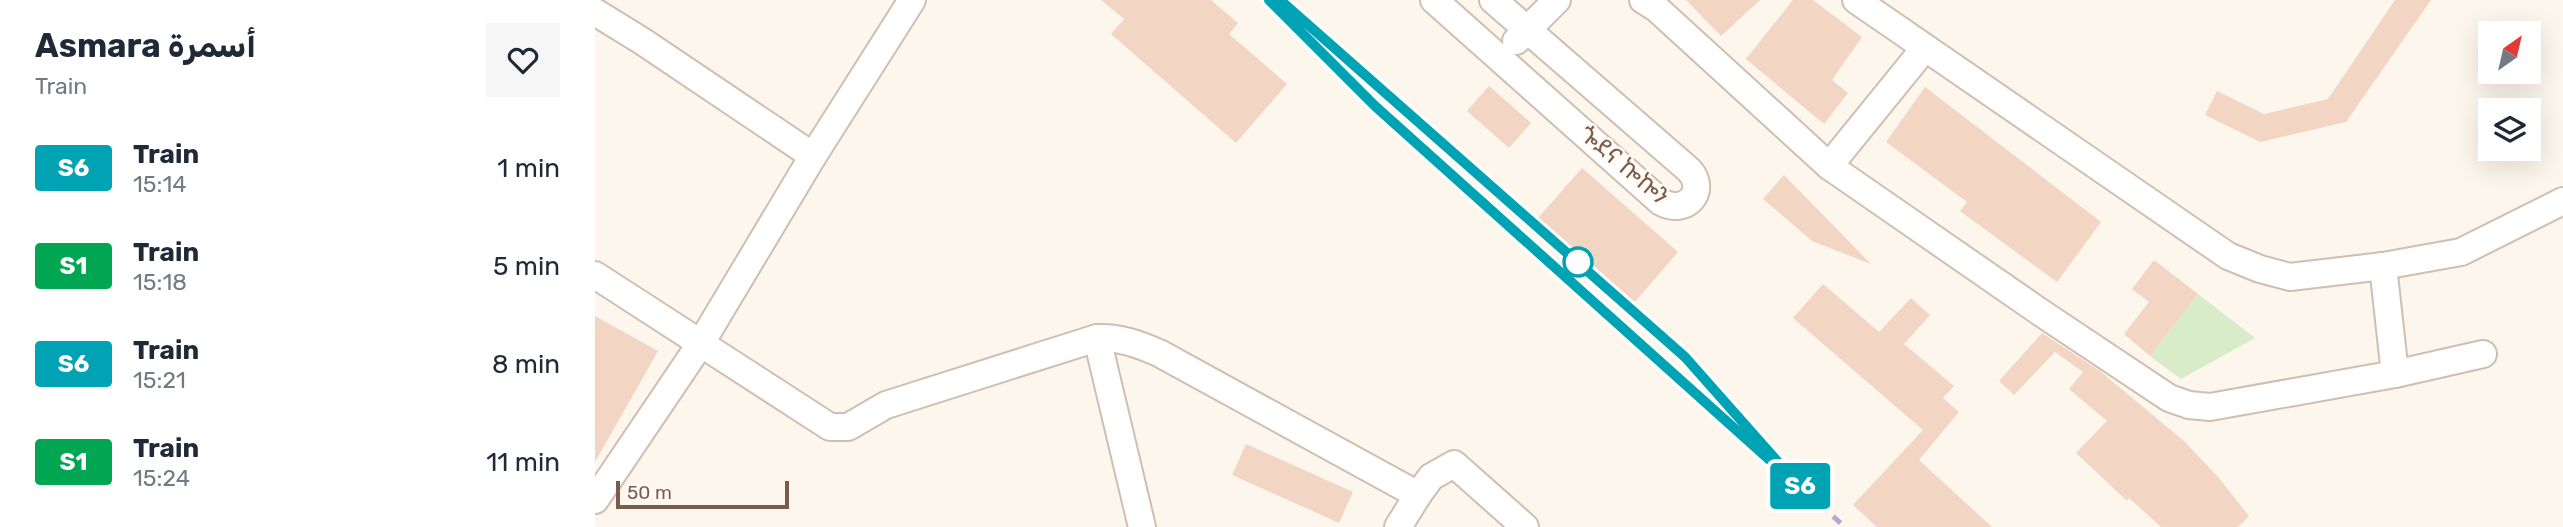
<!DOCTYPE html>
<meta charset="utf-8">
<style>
:root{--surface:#fff;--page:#f6f6f7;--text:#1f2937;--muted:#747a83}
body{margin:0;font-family:Rubik,Cairo,"Noto Sans Ethiopic",sans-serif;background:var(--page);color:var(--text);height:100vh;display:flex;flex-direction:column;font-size:26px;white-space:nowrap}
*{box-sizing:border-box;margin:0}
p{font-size:23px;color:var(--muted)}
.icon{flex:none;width:38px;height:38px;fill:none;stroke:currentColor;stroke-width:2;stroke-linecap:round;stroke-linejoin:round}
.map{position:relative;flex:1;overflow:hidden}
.side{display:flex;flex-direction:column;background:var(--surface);width:595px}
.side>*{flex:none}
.badge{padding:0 14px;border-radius:5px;font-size:24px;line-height:46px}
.needle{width:46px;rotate:34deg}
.tools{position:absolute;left:1883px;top:21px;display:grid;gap:14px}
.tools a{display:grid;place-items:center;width:63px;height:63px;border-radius:0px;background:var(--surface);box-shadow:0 7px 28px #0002;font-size:35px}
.scale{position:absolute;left:21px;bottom:18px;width:173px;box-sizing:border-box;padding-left:7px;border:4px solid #7a5c4d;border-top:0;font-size:19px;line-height:24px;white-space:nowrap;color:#7a5c4d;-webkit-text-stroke:5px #fffaf3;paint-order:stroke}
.map>.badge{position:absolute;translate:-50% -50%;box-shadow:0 0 0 4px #fff}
.round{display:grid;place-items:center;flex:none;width:74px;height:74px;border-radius:0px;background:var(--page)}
.summary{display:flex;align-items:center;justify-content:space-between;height:119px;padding:0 35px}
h1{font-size:33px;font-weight:700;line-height:52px}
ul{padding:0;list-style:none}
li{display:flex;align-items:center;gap:21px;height:98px;padding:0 35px}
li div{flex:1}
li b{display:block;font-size:26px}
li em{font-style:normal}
li .badge{min-width:77px;font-weight:700;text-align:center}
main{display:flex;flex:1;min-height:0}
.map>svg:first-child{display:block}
.green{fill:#d8ecc9}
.building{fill:#f3d5c3}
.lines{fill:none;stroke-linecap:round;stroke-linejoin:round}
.minor-casing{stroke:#d1beb0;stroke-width:30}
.minor{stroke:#fff;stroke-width:26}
.rail{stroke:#b9a8c9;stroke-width:5;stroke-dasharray:10 7;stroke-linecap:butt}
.line-casing{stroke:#fff;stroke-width:16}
.line{stroke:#00a3b4;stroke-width:10}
.stop-dot{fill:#fff;stroke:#00a3b4;stroke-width:3.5}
.labels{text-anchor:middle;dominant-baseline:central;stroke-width:5;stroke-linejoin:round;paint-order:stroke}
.street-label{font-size:24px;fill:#7a5c4d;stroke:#fffaf3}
</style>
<main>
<section class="side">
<div class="summary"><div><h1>Asmara أسمرة</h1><p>Train</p></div><a class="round"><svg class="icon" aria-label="heart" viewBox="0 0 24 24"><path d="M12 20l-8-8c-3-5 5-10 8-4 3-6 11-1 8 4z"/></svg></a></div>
<ul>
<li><span class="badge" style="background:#00a3b4;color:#fff">S6</span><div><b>Train</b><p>15:14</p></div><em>1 min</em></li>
<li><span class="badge" style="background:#00a651;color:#fff">S1</span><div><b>Train</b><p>15:18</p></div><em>5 min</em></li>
<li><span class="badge" style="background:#00a3b4;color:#fff">S6</span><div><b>Train</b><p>15:21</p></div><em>8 min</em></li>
<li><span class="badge" style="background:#00a651;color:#fff">S1</span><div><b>Train</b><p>15:24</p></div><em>11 min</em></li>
</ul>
</section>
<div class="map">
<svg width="1968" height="527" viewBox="0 0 1968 527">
<rect width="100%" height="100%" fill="#fdf6ec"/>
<!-- green -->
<path class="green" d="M1603 294 1660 338 1586 379 1555 356Z"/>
<!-- building -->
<g class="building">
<path d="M506 0H616L643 23 634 34 692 84 641 143 516 34 529 19Z"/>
<path d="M1091 0H1165L1126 36Z"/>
<path d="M1198 0H1218L1267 37 1237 80 1253 93 1229 124 1151 59Z"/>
<path d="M1800 0H1836L1751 122 1665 142 1610 115 1622 91 1669 114 1733 99Z"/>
<path d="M894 86 936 123 914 148 872 111Z"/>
<path d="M1330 87 1506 222 1462 282 1365 211 1372 202 1291 142Z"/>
<path d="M987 168 1083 252 1039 303 943 218Z"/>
<path d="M1189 175 1276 264 1217 241 1168 199Z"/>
<path d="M1559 260 1603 294 1555 356 1529 334 1554 302 1537 289Z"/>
<path d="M1228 284 1284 332 1316 298 1335 315 1309 344 1359 386 1348 398 1364 412 1324 460 1397 527H1282L1258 505 1328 430 1198 318Z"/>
<path d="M0 316 63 351 0 462Z"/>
<path d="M1447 333 1505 371 1590 442 1623 477 1654 516 1643 527H1566L1534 498 1532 501 1481 453 1512 421 1474 389 1488 372 1460 352 1419 395 1404 381Z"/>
<path d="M651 444 758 492 744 523 637 475Z"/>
</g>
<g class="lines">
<!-- minor casing -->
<g class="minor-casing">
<g id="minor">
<path d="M839 0 1066 202C1091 216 1113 191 1094 170L898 0"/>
<path d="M1048 0 1061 8 1234 166 1445 312 1574 398 1594 405 1615 407 1800 374 1888 354"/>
<path d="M1261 0 1633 256 1665 269 1695 277 1788 266 1866 252 1968 201"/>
<path d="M0 12 47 41 218 156"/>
<path d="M921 41 962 0"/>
<path d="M1234 166 1329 49"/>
<path d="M1788 266 1800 374"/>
<path d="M0 275 235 427H253L291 405 502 338 547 527"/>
<path d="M502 338C525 337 543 344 564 353L823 495 803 527"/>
<path d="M823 495 836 477 859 464 930 527"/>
<path d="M0 500 106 343 218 156 317 0"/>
</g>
</g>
<!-- minor -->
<use href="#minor" class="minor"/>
<!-- rail -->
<g class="rail">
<path d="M674 0 780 106 1250 527"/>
<path d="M705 18 1054 324 1090 357 1161 436"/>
</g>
</g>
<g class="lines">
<!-- line casing -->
<g class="line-casing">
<path id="line" d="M674 0 780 106 1207 489 1090 357 685 0"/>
</g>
<!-- line -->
<use href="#line" class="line"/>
</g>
<!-- markers -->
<circle class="stop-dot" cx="983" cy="262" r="14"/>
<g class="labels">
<!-- street labels -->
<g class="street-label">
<text transform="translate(1029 165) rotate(40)">ጐደና ኰኰን</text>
</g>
</g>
</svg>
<div class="tools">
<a><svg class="needle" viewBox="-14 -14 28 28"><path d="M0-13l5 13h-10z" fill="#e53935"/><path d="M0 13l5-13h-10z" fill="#747a83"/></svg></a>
<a><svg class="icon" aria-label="layers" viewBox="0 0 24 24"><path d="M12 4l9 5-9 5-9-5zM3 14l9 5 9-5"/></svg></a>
</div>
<div class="scale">50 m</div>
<b class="badge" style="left:1205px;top:486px;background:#00a3b4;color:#fff">S6</b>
</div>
</main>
